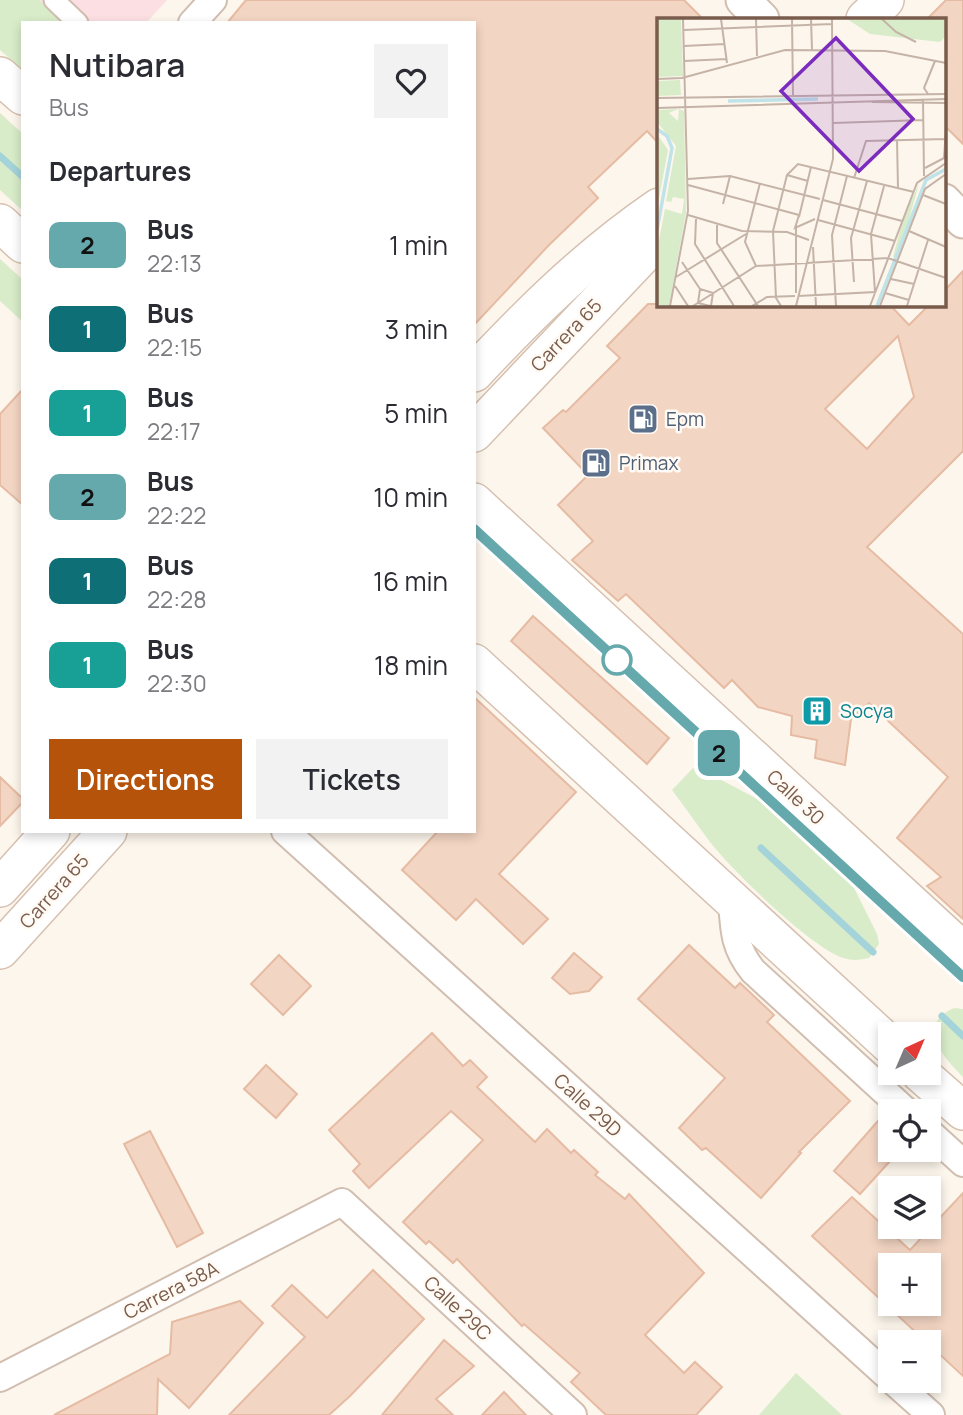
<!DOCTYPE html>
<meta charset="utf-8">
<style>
:root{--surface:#fff;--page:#f2f2f3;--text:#2b2b33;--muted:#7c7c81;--accent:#b45309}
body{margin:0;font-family:Manrope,sans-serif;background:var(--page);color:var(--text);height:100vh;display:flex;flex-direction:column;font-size:26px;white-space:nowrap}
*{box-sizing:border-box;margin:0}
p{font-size:23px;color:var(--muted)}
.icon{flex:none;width:38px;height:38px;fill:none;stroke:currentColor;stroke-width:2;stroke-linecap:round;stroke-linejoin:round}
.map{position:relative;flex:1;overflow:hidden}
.side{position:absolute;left:21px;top:21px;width:455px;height:812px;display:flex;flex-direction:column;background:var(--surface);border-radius:0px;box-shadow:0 4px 10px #0003}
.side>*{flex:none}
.badge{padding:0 14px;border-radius:10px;font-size:24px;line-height:46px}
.needle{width:46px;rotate:44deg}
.buttons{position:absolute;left:878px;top:1022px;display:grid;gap:14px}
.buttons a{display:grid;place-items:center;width:63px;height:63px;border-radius:0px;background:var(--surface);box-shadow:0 4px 10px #0003;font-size:35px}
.map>.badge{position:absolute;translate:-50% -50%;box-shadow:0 0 0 4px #fff}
h2{padding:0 28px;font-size:26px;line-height:63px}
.round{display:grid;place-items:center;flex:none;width:74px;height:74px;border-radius:0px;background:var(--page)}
.head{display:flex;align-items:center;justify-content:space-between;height:119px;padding:0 28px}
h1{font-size:33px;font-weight:600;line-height:52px}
.action{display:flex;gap:14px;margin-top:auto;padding:14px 28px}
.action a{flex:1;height:80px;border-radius:0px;background:var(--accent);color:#fff;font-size:28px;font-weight:600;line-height:80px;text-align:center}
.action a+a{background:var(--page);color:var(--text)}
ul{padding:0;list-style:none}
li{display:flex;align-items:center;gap:21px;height:84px;padding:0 28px}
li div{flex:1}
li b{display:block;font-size:26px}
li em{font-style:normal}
li .badge{min-width:77px;font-weight:700;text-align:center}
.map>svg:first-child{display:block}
.medical{fill:#fbdfe3}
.green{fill:#d8ecc9}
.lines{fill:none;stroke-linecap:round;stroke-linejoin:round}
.stream{stroke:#a5d3da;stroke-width:7}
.building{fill:#f3d5c3;stroke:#e6bba3;stroke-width:2;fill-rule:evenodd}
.pedestrian-casing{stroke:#d1beb0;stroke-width:23}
.minor-casing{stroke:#d1beb0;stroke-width:30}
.tertiary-casing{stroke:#d1beb0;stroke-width:37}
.secondary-casing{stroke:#d6c0b0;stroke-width:40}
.pedestrian{stroke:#fff;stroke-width:19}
.minor{stroke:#fff;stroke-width:26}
.tertiary{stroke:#fff;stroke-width:33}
.secondary{stroke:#fff;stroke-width:37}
.line-casing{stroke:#fff;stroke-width:16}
.line{stroke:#65a9ac;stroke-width:10}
.stop-dot{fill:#fff;stroke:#65a9ac;stroke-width:3.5}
.labels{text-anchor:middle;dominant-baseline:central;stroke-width:5;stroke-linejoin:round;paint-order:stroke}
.street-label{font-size:19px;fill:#7a5c4d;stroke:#fffaf3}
.service-label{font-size:19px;fill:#4e5e75;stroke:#fffaf3;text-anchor:start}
.culture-label{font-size:19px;fill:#0d838f;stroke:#fffaf3;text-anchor:start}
.inset-river{fill:none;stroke:#bfe3e8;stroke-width:3.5}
.inset-road{fill:none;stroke:#c5b3a7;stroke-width:2}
.view{fill:#7b2cbf;fill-opacity:0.15;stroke:#7b2cbf;stroke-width:3.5}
.inset-edge{fill:none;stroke:#7a5c4d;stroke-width:3.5}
</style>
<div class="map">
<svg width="963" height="1415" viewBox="0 0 963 1415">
<rect width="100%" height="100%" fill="#fdf6ec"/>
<!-- medical -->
<path class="medical" d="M39 0H167L146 23H63Z"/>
<!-- green -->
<g class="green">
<path d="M0 0H39L63 23H23V70L0 50Z"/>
<path d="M0 113 23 134V211L0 190Z"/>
<path d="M0 259 23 280V322L0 301Z"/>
<path d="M695 766 761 801 853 886 877 934 879 944 869 958C860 960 853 961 843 958 809 946 734 872 710 842 697 825 685 807 672 790Z"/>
<path d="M954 1008 963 1009V1077C944 1058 914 1025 954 1008Z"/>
<path d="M796 1373 842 1415H759Z"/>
</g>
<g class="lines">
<!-- stream -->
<g class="stream">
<path d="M0 156 23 177"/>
<path d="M761 848 873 952"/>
<path d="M942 1016 963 1036"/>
</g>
</g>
<!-- building -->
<g class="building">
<path d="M246 0H684L703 19H659V144L647 131 588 187 598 198 549 245 474 325V23H227Z"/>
<path d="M946 0H963V144L944 125V19H927Z"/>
<path d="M963 271V451L867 547 963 634V919L927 886 941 877 897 838 948 777 869 703 851 719 845 765 815 758 817 740 791 735 792 716 758 707 732 680 724 688 626 594 618 601 572 560 593 541 558 505 588 475 543 428 563 410 566 412 620 358 607 346 648 304H889L909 325 930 304H944V291ZM898 336 914 397 867 449 825 409Z"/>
<path d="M23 389V505L0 485V414Z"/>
<path d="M533 616 669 738 647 764 511 641Z"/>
<path d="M474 697 576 792 499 874 548 919 523 944 476 899 456 920 402 870 438 831H474Z"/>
<path d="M0 777 23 799V802L0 826Z"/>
<path d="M689 945 735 988 740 983 774 1015 767 1022 850 1101 799 1152 801 1153 761 1198 706 1148 702 1150 679 1128 725 1078 638 999Z"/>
<path d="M574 953 602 977 589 991 570 994 552 978Z"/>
<path d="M279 955 311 986 283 1015 251 984Z"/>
<path d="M432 1033 463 1066 470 1060 487 1077 477 1087 535 1142 547 1129 571 1153 574 1150 598 1172 595 1175 625 1199 629 1194 704 1273 645 1335 684 1373 695 1362 722 1387 696 1415H606L571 1382 580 1373 524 1324 522 1326 457 1259 453 1263 429 1241 426 1244 403 1222 483 1140 451 1111 369 1188 353 1171 360 1164 329 1130Z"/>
<path d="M266 1065 297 1094 276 1118 244 1089Z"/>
<path d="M885 1113 891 1118V1160L860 1194 834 1171Z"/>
<path d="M150 1131 203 1233 177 1247 124 1144Z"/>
<path d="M963 1193V1376L812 1236 852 1197 910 1250ZM891 1265H929V1304H891Z"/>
<path d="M373 1270 424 1319 350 1396 329 1415H229L305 1337 272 1306 292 1285 327 1318Z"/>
<path d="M240 1301 263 1323 189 1408 158 1379 157 1415H54L170 1354 172 1322Z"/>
<path d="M444 1340 474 1366 436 1399 453 1415H382Z"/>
<path d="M504 1392 526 1415H482Z"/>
</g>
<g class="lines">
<!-- pedestrian casing -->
<g class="pedestrian-casing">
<path id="pedestrian" d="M54 0 78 23"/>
</g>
<!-- minor casing -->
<g class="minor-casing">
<g id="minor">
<path d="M192 23 213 0"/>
<path d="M285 831 891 1379"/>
<path d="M732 901C734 931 734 947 753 971L906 1111"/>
<path d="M929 1132 963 1163"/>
<path d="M0 1378 342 1202 573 1415"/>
<path d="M893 1381 931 1415"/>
</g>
</g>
<!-- tertiary casing -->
<g class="tertiary-casing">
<g id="tertiary">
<path d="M743 0 762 19"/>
<path d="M944 201 963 221"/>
</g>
</g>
<!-- secondary casing -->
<g class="secondary-casing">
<g id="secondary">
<path d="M865 19 885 0"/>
<path d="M0 76 23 96"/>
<path d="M0 223 23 244"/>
<path d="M474 373C531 312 590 254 659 207"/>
<path d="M474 433 659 238"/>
<path d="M474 502 963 951"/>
<path d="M474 663 891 1046"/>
<path d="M0 888 51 831"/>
<path d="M0 950 108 831"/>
<path d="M920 1073 963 1111"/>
</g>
</g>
<!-- pedestrian -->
<use href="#pedestrian" class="pedestrian"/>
<!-- minor -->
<use href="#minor" class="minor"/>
<!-- tertiary -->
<use href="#tertiary" class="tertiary"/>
<!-- secondary -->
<use href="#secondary" class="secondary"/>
</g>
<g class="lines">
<!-- line casing -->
<g class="line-casing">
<path id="line" d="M474 529 963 977"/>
</g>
<!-- line -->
<use href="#line" class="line"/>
</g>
<!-- icons -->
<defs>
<g id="fuel-square" transform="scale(1.575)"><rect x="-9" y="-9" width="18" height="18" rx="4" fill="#5c6f8a" stroke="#fffaf3"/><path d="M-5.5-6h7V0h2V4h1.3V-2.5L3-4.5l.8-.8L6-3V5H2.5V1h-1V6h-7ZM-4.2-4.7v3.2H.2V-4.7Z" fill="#fff"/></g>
<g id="building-square" transform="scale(1.575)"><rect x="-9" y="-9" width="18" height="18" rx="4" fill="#0f9aa8" stroke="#fffaf3"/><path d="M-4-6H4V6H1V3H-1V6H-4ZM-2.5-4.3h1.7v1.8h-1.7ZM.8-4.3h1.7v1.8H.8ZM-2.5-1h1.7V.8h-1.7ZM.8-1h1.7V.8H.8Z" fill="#fff"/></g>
</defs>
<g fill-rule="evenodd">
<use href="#fuel-square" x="643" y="419"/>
<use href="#fuel-square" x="596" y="463"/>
<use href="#building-square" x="817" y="711"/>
</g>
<!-- markers -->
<circle class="stop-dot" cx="617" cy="660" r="14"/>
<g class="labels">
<!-- street labels -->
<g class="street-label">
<text transform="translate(566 335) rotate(-46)">Carrera 65</text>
<text transform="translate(796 797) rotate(43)">Calle 30</text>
<text transform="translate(54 891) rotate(-48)">Carrera 65</text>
<text transform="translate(588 1105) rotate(42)">Calle 29D</text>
<text transform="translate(171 1290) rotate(-27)">Carrera 58A</text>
<text transform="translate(458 1308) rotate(43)">Calle 29C</text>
</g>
<!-- service labels -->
<g class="service-label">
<text x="666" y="419">Epm</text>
<text x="619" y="463">Primax</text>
</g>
<!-- culture labels -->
<g class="culture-label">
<text x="840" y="711">Socya</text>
</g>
</g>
<!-- overview -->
<g transform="translate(657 18)">
<rect width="289" height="289" fill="#fdf6ec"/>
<path d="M0 1H24L26 58 0 59ZM190 1H289V18L283 24 213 16ZM23 62 24 77 0 78V63ZM21 91 12 95 21 103 22 91 27 93 29 195 12 288H0V232L8 191 25 196 27 181 16 179 14 184 9 183 19 128 0 104V92ZM0 116 11 132 0 191ZM262 166 241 240 236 239 247 198Z" fill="#d8ecc9"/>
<path class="inset-river" d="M71 83 161 81M0 111 10 118 15 130 0 212M220 288 269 162 289 151"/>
<path class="inset-road" d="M64 1 70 45M99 1 100 38M135 1 136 77M154 1 155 32M225 1 239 14 259 24M27 12 175 6M27 28 68 26M27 43 70 41M0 61 25 60 128 32 228 33 289 45M271 76 267 70 278 43M0 80 289 76M266 81 267 158M215 84 289 85M0 90 289 81M176 105 267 102M240 122 241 170M287 140 289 110M268 150 289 139M130 157 151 163M197 160 209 123 289 121M31 161 73 158 163 181M31 167 142 197 138 210 158 201M266 177 289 186M166 182 245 203M66 186 73 158M31 197 85 213 130 214 152 222M142 199 154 149M39 201 38 226 77 288M161 202 238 223M60 207V225L101 288M252 213 289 229M156 229 159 288M25 244 43 271 56 275 54 288M99 248 88 224 103 165M19 259 89 216M234 261 257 266M197 264 194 220 210 163M18 268 31 288M43 271 41 285 53 288M139 275V207M228 275 252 282M141 278 218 274 214 216 227 168M13 288 31 193 26 1M36 288 99 248 231 240 289 260M95 288 110 279 138 278M124 288 119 280 116 213 130 157 141 146 257 174M139 288 176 141 175 1M179 288 175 217 190 158M213 288 260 165 289 145M223 288 268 171 289 156M250 288 271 222"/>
<path class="view" d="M179 20 256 101 202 153 124 73Z"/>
<rect width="289" height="289" class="inset-edge"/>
</g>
</svg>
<div class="buttons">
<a><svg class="needle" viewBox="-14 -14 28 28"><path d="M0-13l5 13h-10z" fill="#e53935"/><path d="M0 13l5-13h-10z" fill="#7c7c81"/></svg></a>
<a><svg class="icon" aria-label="locate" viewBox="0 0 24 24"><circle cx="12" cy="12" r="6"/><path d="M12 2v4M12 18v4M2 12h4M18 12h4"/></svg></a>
<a><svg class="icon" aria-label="layers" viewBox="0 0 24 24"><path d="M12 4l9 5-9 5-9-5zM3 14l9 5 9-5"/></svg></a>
<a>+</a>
<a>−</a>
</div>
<b class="badge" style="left:719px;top:753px;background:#65a9ac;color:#111">2</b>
<section class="side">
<div class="head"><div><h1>Nutibara</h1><p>Bus</p></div><a class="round"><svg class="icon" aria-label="heart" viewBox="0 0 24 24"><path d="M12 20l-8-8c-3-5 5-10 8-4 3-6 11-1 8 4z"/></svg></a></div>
<h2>Departures</h2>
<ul>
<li><span class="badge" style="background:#65a9ac;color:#111">2</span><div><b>Bus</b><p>22:13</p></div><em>1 min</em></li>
<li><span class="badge" style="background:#0e6f76;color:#fff">1</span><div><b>Bus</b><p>22:15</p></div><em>3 min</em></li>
<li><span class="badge" style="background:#18a096;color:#fff">1</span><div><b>Bus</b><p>22:17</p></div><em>5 min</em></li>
<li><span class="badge" style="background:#65a9ac;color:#111">2</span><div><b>Bus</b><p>22:22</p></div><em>10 min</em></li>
<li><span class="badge" style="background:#0e6f76;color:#fff">1</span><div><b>Bus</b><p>22:28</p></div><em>16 min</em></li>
<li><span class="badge" style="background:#18a096;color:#fff">1</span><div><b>Bus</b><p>22:30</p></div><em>18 min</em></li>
</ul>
<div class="action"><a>Directions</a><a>Tickets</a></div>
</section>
</div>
